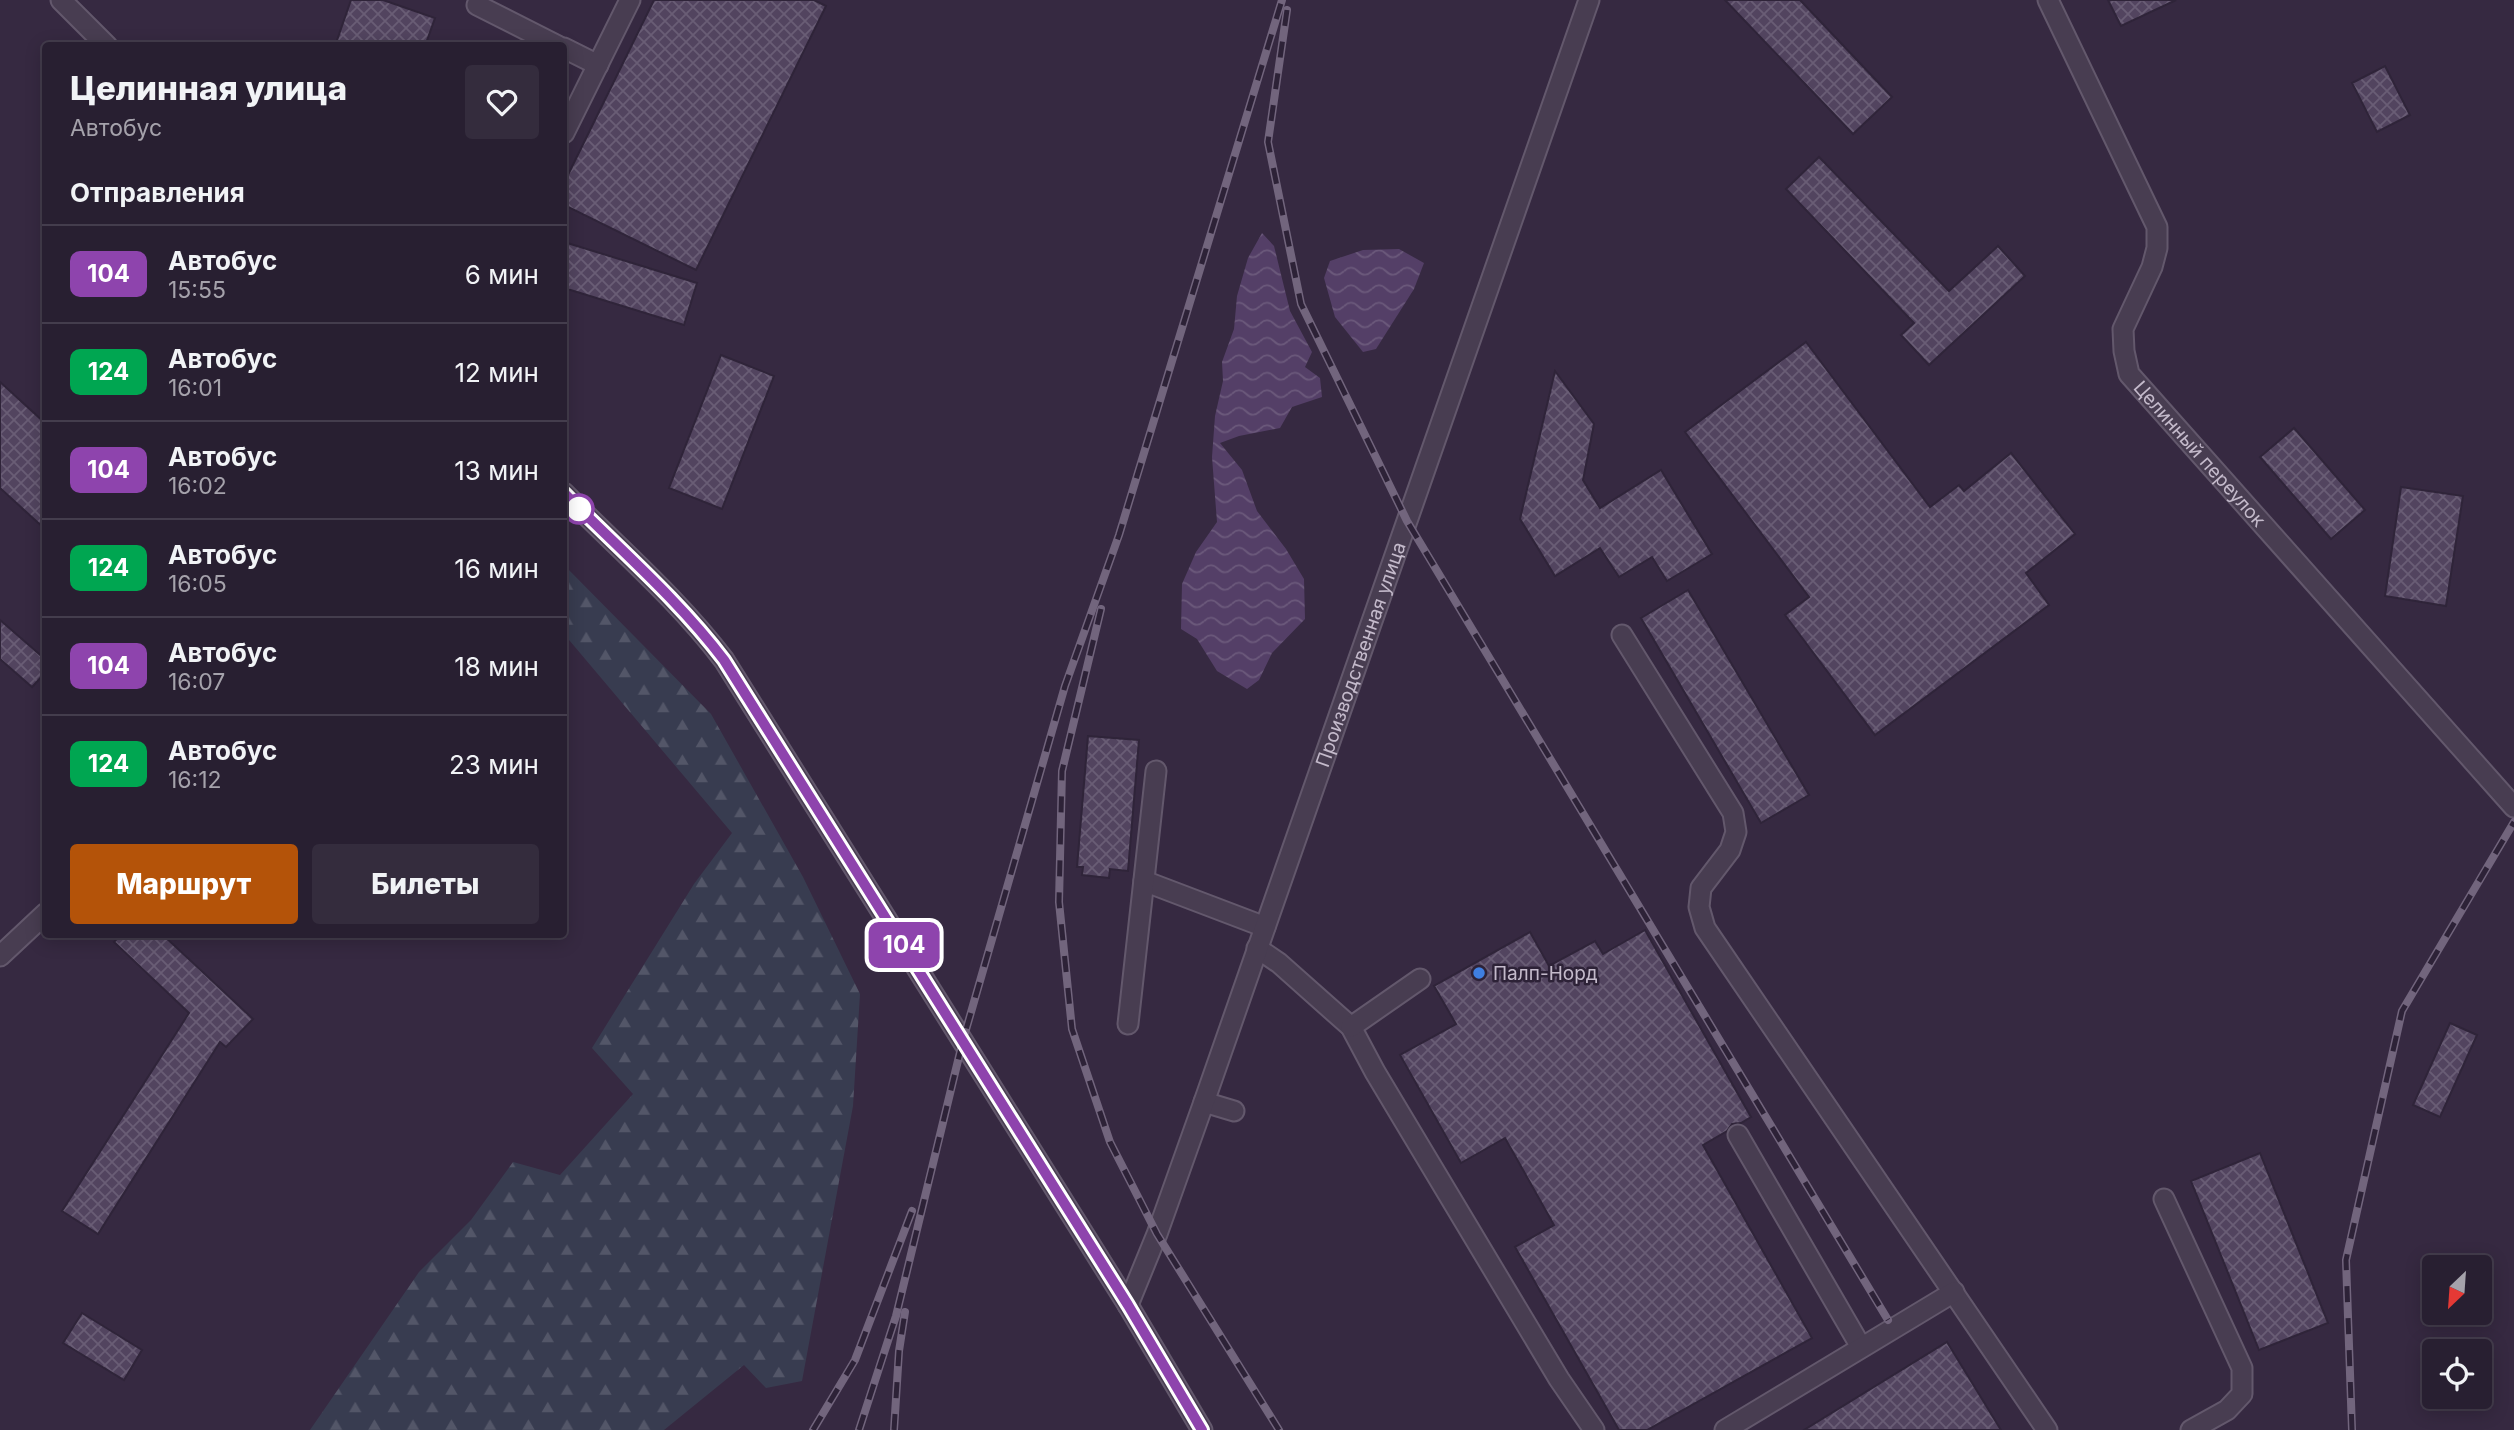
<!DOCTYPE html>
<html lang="ru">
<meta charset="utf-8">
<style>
:root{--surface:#281f31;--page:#342c3d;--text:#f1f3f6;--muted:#a5a2ab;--line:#443d4d;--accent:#b45309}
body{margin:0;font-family:Inter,sans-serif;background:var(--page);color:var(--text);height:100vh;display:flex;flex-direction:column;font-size:26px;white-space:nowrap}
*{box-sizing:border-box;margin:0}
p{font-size:23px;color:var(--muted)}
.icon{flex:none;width:38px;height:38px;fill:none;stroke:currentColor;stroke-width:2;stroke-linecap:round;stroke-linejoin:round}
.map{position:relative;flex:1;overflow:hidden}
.side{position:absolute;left:42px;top:42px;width:525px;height:896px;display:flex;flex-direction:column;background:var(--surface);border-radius:7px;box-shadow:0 4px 18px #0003,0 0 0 2px var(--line)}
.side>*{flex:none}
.badge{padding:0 14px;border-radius:10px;font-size:24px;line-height:46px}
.needle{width:46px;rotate:205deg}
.controls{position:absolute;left:2422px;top:1255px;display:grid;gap:14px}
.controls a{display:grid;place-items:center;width:70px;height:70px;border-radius:7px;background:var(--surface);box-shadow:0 4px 18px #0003,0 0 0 2px var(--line);font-size:35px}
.map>.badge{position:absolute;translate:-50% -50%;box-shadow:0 0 0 4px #fff}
h2{padding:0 28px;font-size:26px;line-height:63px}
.round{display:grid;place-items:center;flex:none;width:74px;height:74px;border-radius:7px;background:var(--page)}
.overview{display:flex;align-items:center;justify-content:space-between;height:119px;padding:0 28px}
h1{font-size:33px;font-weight:800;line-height:52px}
.button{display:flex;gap:14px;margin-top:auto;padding:14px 28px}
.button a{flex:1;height:80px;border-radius:7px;background:var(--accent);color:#fff;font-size:28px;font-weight:800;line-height:80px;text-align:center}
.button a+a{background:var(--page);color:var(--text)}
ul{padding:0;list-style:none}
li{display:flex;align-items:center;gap:21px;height:98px;padding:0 28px;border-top:2px solid var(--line)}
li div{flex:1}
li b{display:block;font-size:26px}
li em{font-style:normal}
li .badge{min-width:77px;font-weight:700;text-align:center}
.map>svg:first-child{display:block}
.forest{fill:url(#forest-firs)}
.water{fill:url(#water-waves)}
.building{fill:url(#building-cross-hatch);stroke:#2f2439;stroke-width:2}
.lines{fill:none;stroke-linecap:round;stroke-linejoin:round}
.minor-casing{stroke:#63586c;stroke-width:23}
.minor{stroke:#483d51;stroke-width:19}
.rail-casing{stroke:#72657d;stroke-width:8}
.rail{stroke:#2d2237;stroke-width:5;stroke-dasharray:16;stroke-linecap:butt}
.line-casing{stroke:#fff;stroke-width:16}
.line{stroke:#8e44ad;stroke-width:10}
.stop-dot{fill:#fff;stroke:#8e44ad;stroke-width:3.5}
.shop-dot{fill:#3f7fe0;stroke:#2d2237;stroke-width:2.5}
.labels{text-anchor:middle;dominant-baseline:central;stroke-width:5;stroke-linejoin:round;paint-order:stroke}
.street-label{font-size:19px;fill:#c4bacb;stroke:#2d2237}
.poi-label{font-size:19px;fill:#c4bacb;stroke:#2d2237;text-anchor:start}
</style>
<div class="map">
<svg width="2514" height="1430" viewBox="0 0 2514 1430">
<defs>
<pattern id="forest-firs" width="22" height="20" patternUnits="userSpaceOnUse" patternTransform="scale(1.75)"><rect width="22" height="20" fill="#383c50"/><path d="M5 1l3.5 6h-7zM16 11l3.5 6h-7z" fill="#535668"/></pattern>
<pattern id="water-waves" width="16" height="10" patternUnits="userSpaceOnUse" patternTransform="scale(1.75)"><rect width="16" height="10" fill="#543f67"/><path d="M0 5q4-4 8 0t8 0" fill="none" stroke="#6b597b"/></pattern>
<pattern id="building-cross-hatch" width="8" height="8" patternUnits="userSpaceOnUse" patternTransform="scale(1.75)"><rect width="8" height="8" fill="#52445f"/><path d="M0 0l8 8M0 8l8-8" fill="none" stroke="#695d75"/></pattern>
</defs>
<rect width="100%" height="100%" fill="#362941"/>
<!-- forest -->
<path class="forest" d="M564 565 711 714 803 877 860 994 853 1106 802 1381 766 1388 744 1365 664 1430H310L419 1272 471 1220 513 1162 560 1175 633 1094 592 1048 694 884 732 833 564 634Z"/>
<!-- water -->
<g class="water">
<path d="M1262 233 1274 246 1290 311 1312 352 1305 367 1320 378 1322 397 1292 407 1280 428 1239 436 1220 443 1242 470 1257 511 1286 549 1304 579 1305 619 1272 653 1259 680 1247 689 1217 671 1197 639 1181 629 1182 584 1196 552 1217 522 1212 457 1215 416 1223 381 1222 362 1234 329 1237 296 1248 258Z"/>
<path d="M1399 249 1424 263 1414 289 1376 349 1363 352 1335 317 1324 278 1330 261 1363 250Z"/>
</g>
<!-- building -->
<g class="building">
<path d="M351 0H383L435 18 425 46H335Z"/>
<path d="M654 0H814L826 6 696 270 564 205V183Z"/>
<path d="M1725 0H1800L1892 97 1853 134Z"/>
<path d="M2108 0H2176L2121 26Z"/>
<path d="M2385 66 2410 115 2377 132 2352 83Z"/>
<path d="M1819 157 1949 291 1998 246 2025 276 1929 365 1901 335 1914 323 1786 189Z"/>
<path d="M564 242 697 283 684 325 564 288Z"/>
<path d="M1806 342 1930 507 1959 485 1964 491 2011 453 2075 534 2026 573 2049 605 1875 735 1785 615 1809 597 1685 432Z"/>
<path d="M721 355 774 376 722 509 669 488Z"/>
<path d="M1555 371 1594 424 1583 480 1600 508 1661 470 1712 554 1667 581 1652 557 1619 577 1600 548 1555 576 1520 519Z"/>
<path d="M0 382 46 424V530L0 488Z"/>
<path d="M2294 428 2365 510 2331 539 2260 457Z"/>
<path d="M2401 487 2463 496 2446 606 2385 596Z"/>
<path d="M1688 590 1809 795 1761 823 1641 618Z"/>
<path d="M0 620 46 660V672L32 687 0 659Z"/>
<path d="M1088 736 1139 740 1128 871 1110 869 1109 878 1082 875 1083 867H1077Z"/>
<path d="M1645 930 1751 1117 1741 1123 1732 1124 1727 1131 1703 1145 1812 1338 1647 1430H1619L1515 1247 1554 1225 1505 1138 1461 1163 1400 1055 1456 1024 1434 986 1530 932 1549 966 1595 941 1603 954Z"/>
<path d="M121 934H162L253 1019 226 1047 220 1042 98 1234 62 1211 189 1013 114 942Z"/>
<path d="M2450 1023 2477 1035 2440 1117 2413 1105Z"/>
<path d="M2260 1153 2328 1323 2259 1350 2191 1181Z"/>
<path d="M82 1313 142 1350 124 1380 63 1343Z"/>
<path d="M1947 1342 2001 1430H1804Z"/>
</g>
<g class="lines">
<!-- minor casing -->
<g class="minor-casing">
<g id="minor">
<path d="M61 0 107 46"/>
<path id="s1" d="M2048 0 2157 227V248L2152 267 2123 329 2124 351 2129 374 2514 807"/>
<path d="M477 5 558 46"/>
<path d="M564 48 598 65"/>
<path d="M564 133 630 0"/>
<path d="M564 493C618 548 677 598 724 660L1128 1305 1202 1430"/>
<path d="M1622 635 1733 813 1736 832 1730 850 1701 888 1699 907 1705 928 2047 1430"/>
<path d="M1144 881 1265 927"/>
<path d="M1257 948 1279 963 1351 1027 1375 1072 1559 1379 1594 1430"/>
<path d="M0 956 46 913"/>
<path d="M1128 1024 1156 771"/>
<path d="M1351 1027 1420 979"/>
<path d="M1204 1102 1234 1111"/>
<path d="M1738 1135 1861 1347"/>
<path d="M2164 1199 2242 1368V1394L2227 1410 2191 1430"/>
<path id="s2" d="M1128 1305 1157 1234 1204 1102 1589 0"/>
<path d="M1725 1430 1954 1292"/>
</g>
</g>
<!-- minor -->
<use href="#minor" class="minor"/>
<!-- rail casing -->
<g class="rail-casing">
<g id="rail">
<path d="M1287 10 1268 142 1301 304 1407 521 1888 1320"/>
<path d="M1101 609 1062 771 1059 902 1072 1029 1110 1142 1157 1234 1279 1430"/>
<path d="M813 1430 855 1360 912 1211"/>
<path d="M859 1430 896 1316 963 1040 1065 686 1119 535 1282 0"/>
<path d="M894 1430 899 1351 905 1312"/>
<path d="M2352 1430 2346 1260 2402 1011 2514 822"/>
</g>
</g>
<!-- rail -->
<use href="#rail" class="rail"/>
</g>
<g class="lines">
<!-- line casing -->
<g class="line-casing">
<path id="line" d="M564 493C618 548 677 598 724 660L1128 1305 1202 1430"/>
</g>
<!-- line -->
<use href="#line" class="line"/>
</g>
<!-- markers -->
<circle class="stop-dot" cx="579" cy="509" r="14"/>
<circle class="shop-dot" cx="1479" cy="973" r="7"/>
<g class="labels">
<!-- street labels -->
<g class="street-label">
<text stroke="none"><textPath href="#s1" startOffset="513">Целинный переулок</textPath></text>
<text stroke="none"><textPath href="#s2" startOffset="691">Производственная улица</textPath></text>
</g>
<!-- poi labels -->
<g class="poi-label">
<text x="1493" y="973">Палп-Норд</text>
</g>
</g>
</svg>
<div class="controls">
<a><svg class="needle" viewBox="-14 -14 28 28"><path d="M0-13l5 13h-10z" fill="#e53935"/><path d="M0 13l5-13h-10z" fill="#a5a2ab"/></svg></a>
<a><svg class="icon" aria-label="locate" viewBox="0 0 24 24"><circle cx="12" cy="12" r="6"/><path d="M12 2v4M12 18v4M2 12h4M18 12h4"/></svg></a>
</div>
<b class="badge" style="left:904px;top:945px;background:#8e44ad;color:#fff">104</b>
<section class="side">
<div class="overview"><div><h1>Целинная улица</h1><p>Автобус</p></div><a class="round"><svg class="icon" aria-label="heart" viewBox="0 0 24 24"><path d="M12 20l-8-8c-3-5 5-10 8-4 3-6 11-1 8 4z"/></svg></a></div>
<h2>Отправления</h2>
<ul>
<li><span class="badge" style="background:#8e44ad;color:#fff">104</span><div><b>Автобус</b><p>15:55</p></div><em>6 мин</em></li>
<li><span class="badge" style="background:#00a651;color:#fff">124</span><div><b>Автобус</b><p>16:01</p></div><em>12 мин</em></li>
<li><span class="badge" style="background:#8e44ad;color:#fff">104</span><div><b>Автобус</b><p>16:02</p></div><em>13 мин</em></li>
<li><span class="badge" style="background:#00a651;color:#fff">124</span><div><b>Автобус</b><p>16:05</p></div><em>16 мин</em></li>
<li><span class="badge" style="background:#8e44ad;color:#fff">104</span><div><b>Автобус</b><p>16:07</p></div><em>18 мин</em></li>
<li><span class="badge" style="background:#00a651;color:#fff">124</span><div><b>Автобус</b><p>16:12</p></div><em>23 мин</em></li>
</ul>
<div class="button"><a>Маршрут</a><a>Билеты</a></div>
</section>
</div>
